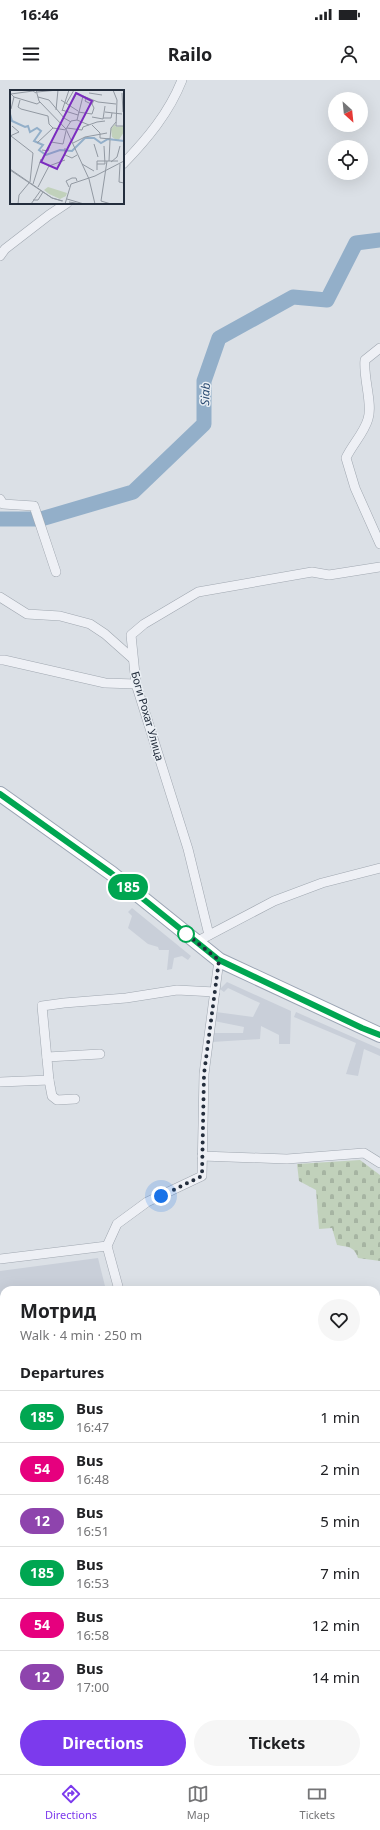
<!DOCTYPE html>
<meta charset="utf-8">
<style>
:root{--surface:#fff;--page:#f6f6f6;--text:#202124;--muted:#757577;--line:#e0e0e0;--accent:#7c3aed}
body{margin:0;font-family:"Noto Sans",sans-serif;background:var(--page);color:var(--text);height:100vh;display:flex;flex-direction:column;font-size:15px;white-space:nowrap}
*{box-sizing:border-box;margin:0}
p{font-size:13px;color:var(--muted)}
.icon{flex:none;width:22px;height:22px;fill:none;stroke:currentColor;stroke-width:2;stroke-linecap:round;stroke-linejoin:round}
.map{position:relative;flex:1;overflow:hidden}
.side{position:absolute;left:0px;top:1206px;width:380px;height:488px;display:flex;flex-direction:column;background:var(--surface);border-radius:12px 12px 0 0;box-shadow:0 4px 16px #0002}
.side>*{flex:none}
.badge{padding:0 8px;border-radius:13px;font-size:14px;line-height:26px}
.needle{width:26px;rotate:153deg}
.fabs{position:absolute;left:328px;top:12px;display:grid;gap:8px}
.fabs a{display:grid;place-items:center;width:40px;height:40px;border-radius:50%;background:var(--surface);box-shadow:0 4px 16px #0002;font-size:20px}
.you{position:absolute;width:20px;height:20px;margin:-10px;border:3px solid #fff;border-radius:50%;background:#1a73e8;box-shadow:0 0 0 6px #1a73e833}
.map>.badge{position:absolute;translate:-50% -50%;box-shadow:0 0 0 2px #fff}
h2{padding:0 20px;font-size:15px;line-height:36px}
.round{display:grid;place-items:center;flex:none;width:42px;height:42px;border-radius:21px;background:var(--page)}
.summary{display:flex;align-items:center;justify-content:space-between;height:68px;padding:0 20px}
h1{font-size:19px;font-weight:700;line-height:30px}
.primary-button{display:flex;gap:8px;margin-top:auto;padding:8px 20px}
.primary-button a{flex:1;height:46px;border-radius:24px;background:var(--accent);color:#fff;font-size:16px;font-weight:700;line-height:46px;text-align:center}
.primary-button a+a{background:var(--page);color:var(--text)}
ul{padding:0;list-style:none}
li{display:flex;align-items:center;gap:12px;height:52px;padding:0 20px;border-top:1px solid var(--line)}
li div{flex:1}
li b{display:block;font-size:15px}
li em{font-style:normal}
li .badge{min-width:44px;font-weight:700;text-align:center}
.status{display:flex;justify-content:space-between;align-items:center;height:28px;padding:0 20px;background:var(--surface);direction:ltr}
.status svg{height:11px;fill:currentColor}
header{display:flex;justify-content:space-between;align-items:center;height:52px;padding:0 20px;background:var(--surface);font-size:18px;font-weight:700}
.tabs{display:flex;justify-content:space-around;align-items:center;height:56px;border-top:1px solid var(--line);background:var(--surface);font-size:11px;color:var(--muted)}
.tabs a{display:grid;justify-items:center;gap:2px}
.tabs .on{color:var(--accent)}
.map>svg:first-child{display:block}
.built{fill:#c9cfd9}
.cemetery{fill:url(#cemetery-stones)}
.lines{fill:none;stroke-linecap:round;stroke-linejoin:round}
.river{stroke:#93afc9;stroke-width:15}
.minor-casing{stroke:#a0a7b0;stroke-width:10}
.primary-casing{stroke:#9aa4b3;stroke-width:16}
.minor{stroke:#eef0f5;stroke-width:9}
.primary{stroke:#fff;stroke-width:14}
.line-casing{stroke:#fff;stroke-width:9}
.line{stroke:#00a651;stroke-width:6}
.walk{stroke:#242e3d;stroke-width:4;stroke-dasharray:0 7.2}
.stop-dot{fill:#fff;stroke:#00a651;stroke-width:2}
.labels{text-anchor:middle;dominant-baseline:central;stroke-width:3;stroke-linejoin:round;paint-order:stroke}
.street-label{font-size:11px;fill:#242e3d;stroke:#eaeff4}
.water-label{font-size:12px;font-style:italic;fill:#2d4d73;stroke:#eaeff4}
.inset-river{fill:none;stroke:#93afc9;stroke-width:2}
.inset-road{fill:none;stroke:#9299a2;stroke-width:1}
.view{fill:#7b2cbf;fill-opacity:0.15;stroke:#7b2cbf;stroke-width:2}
.inset-edge{fill:none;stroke:#242e3d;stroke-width:2}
</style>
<div class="status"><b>16:46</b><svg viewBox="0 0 49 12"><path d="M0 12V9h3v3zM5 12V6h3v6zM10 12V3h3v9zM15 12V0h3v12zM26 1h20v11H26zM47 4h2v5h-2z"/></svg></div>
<header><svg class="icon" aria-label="menu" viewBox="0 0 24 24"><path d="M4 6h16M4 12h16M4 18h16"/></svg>Railo<svg class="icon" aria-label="person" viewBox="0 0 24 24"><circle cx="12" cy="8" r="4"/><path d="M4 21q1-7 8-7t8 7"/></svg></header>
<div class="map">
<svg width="380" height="1694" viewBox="0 0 380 1694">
<defs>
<pattern id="cemetery-stones" width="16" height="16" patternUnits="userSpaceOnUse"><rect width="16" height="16" fill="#c1d1bb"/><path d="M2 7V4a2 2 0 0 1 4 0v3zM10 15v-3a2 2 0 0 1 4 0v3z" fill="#a6b4a2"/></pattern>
</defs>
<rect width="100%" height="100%" fill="#dbe0e6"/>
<!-- built -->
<g class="built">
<path d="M132 828 191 876 188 880 182 876 174 878 172 889 167 890 169 870H159L158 867 148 864 128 848 132 836 128 832Z"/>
<path d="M227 902 291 931 290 964H279V955L261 946 260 959 212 962 213 953H243L244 947 214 941 216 932 253 937 260 923 228 908 224 912 220 909Z"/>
<path d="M296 932 380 969V976L364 969 358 996 346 994 356 963 294 937Z"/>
<path d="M98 1178 106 1210H4V1384L0 1385V1191Z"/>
<path d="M225 1690H272L273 1694H226Z"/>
</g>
<!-- cemetery -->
<path class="cemetery" d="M360 1080 380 1095V1181L358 1178C354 1166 348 1167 337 1165L332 1148 319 1149 316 1110 299 1101 297 1084Z"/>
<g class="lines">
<!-- river -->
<path class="river" d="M0 439H41L133 412 204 344V301L219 258 293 217 327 220 356 163 380 160"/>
<!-- minor casing -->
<g class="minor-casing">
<g id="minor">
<path d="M123 84C147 59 169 33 182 0"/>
<path d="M0 176 5 169 49 135 67 123"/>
<path d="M380 268 365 280C363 298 373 324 368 339 364 353 352 365 346 378L355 408 380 464"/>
<path d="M0 419 3 424 34 426 56 492"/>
<path d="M0 517 27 534 60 536 90 544 105 554 132 578"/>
<path d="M0 580H4L105 603 136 604"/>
<path d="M209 855 188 769 136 604 131 555 144 544 198 512 312 492 329 495 380 487"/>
<path d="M196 862 274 821 322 803 380 788"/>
<path d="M47 977 100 974"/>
<path d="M49 1000 52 1016 57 1020 75 1019"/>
<path d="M0 1002 49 1000 42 926 64 923 126 918 177 910 215 912"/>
<path d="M202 1076 287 1079 364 1073 380 1083"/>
<path d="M0 1179 107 1166"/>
<path d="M119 1210 107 1166 117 1144 147 1122 202 1096 204 994 219 880"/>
<path d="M376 1227H380"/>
<path d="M376 1385 380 1387"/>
<path d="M0 1399 4 1398"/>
<path d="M376 1550 380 1497"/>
<path d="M0 1625 4 1624"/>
<path d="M132 1690 133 1694"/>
<path d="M221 1690V1694"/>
<path d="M365 1694 366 1690"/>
</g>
</g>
<!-- primary casing -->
<g class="primary-casing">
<path id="primary" d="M0 714 111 793 219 880 380 955"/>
</g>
<!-- minor -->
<use href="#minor" class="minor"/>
<!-- primary -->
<use href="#primary" class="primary"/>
</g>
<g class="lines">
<!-- line casing -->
<g class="line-casing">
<path id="line" d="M0 714 111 793 219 880 362 948 380 955"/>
</g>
<!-- line -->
<use href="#line" class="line"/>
<!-- walk -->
<path class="walk" d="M161 1116 202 1096 204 994 219 880 184 852 186 854"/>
</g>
<!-- markers -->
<circle class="stop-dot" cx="186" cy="854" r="8"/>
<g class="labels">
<!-- street labels -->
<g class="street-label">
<text transform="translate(148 636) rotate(74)">Боги Рохат Улица</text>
</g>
<!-- water labels -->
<g class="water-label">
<text transform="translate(205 314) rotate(-87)">Siab</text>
</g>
</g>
<!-- overview -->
<g transform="translate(10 10)">
<rect width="114" height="114" fill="#dbe0e6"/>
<path d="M105 34 106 37 114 36V42L108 51 102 47 101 39ZM38 97 57 103 56 106 50 109 39 104 34 100Z" fill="#c1d1bb"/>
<path class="inset-river" d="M0 24 2 31 15 37 18 36 20 42 27 38 31 41 24 51 33 55 29 60 36 65 50 60 62 61 75 48H84L91 53 98 49 114 51"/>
<path class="inset-road" d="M26 0 29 11 56 39 79 89 85 114M103 0 107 10 106 36H114M27 2 48 0M79 3 92 5M112 3 113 22M4 7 1 4 23 1 26 3M28 7 39 10 54 28 61 32M77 7 75 11 79 13 82 14 84 10M10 10 8 17 11 19 38 26M51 10 68 21M56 14 64 0M60 15 67 3M1 19 4 7 27 14 30 12M46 20 48 0M52 20 68 25M52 21 59 0M68 22 82 24 84 18 82 14M95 22 112 24M38 26 39 34 43 38 56 40M82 27 93 29 95 16M93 28H101L102 23M67 30 79 35M82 35 90 43V48L100 49M57 38 72 40 73 37 87 32 95 31M56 39 61 31 67 30 73 6 88 12 106 14M0 46 9 42 2 36M1 46 23 63 20 92M100 49 101 38 106 32M27 53 43 38M63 53 75 47 97 43M84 54 88 67M55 58V65L62 68 67 65M32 60 38 61 41 52 53 54 56 41M97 71 91 111 101 114M99 71 100 50M101 72 107 67 110 56M72 74 84 81M87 74H95L94 56M110 74 109 92 114 93M0 79 42 108 53 111M0 80 42 108 52 111M87 80V71H108M23 94 31 69M28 97 39 76 55 70M59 97 56 91 62 88H66L67 91M57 109 74 114M23 110H28L33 102M59 112 72 114M8 114 9 105 19 93M21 114 31 100M55 114 61 94 85 86 114 71"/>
<path class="view" d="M66 3 82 11 47 79 31 72Z"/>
<rect width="114" height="114" class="inset-edge"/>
</g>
</svg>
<div class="fabs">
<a><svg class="needle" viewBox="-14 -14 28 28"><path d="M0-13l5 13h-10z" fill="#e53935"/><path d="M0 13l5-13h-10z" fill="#757577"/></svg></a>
<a><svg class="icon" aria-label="locate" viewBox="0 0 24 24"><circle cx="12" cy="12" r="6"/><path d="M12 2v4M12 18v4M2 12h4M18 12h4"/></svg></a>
</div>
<div class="you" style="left:161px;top:1116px"></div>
<b class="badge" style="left:128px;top:807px;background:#00a651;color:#fff">185</b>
<section class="side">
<div class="summary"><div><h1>Мотрид</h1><p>Walk · 4 min · 250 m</p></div><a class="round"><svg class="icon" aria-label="heart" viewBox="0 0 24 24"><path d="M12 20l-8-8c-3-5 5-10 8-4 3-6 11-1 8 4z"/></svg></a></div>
<h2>Departures</h2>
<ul>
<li><span class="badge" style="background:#00a651;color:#fff">185</span><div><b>Bus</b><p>16:47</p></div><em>1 min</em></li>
<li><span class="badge" style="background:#e6007e;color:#fff">54</span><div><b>Bus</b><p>16:48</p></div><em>2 min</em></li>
<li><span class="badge" style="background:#8e44ad;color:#fff">12</span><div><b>Bus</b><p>16:51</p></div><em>5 min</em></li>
<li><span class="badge" style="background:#00a651;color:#fff">185</span><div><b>Bus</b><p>16:53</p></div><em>7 min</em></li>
<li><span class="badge" style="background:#e6007e;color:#fff">54</span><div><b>Bus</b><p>16:58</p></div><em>12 min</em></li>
<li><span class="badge" style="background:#8e44ad;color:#fff">12</span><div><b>Bus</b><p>17:00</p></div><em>14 min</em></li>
</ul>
<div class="primary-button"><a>Directions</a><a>Tickets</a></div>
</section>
</div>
<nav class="tabs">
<a class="on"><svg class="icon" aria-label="directions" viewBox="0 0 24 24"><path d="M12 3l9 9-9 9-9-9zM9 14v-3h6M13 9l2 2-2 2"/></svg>Directions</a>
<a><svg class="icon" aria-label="map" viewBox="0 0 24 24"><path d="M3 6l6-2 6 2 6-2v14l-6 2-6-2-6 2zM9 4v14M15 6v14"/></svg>Map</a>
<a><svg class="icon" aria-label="tickets" viewBox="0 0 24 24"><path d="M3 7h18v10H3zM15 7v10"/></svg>Tickets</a>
</nav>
